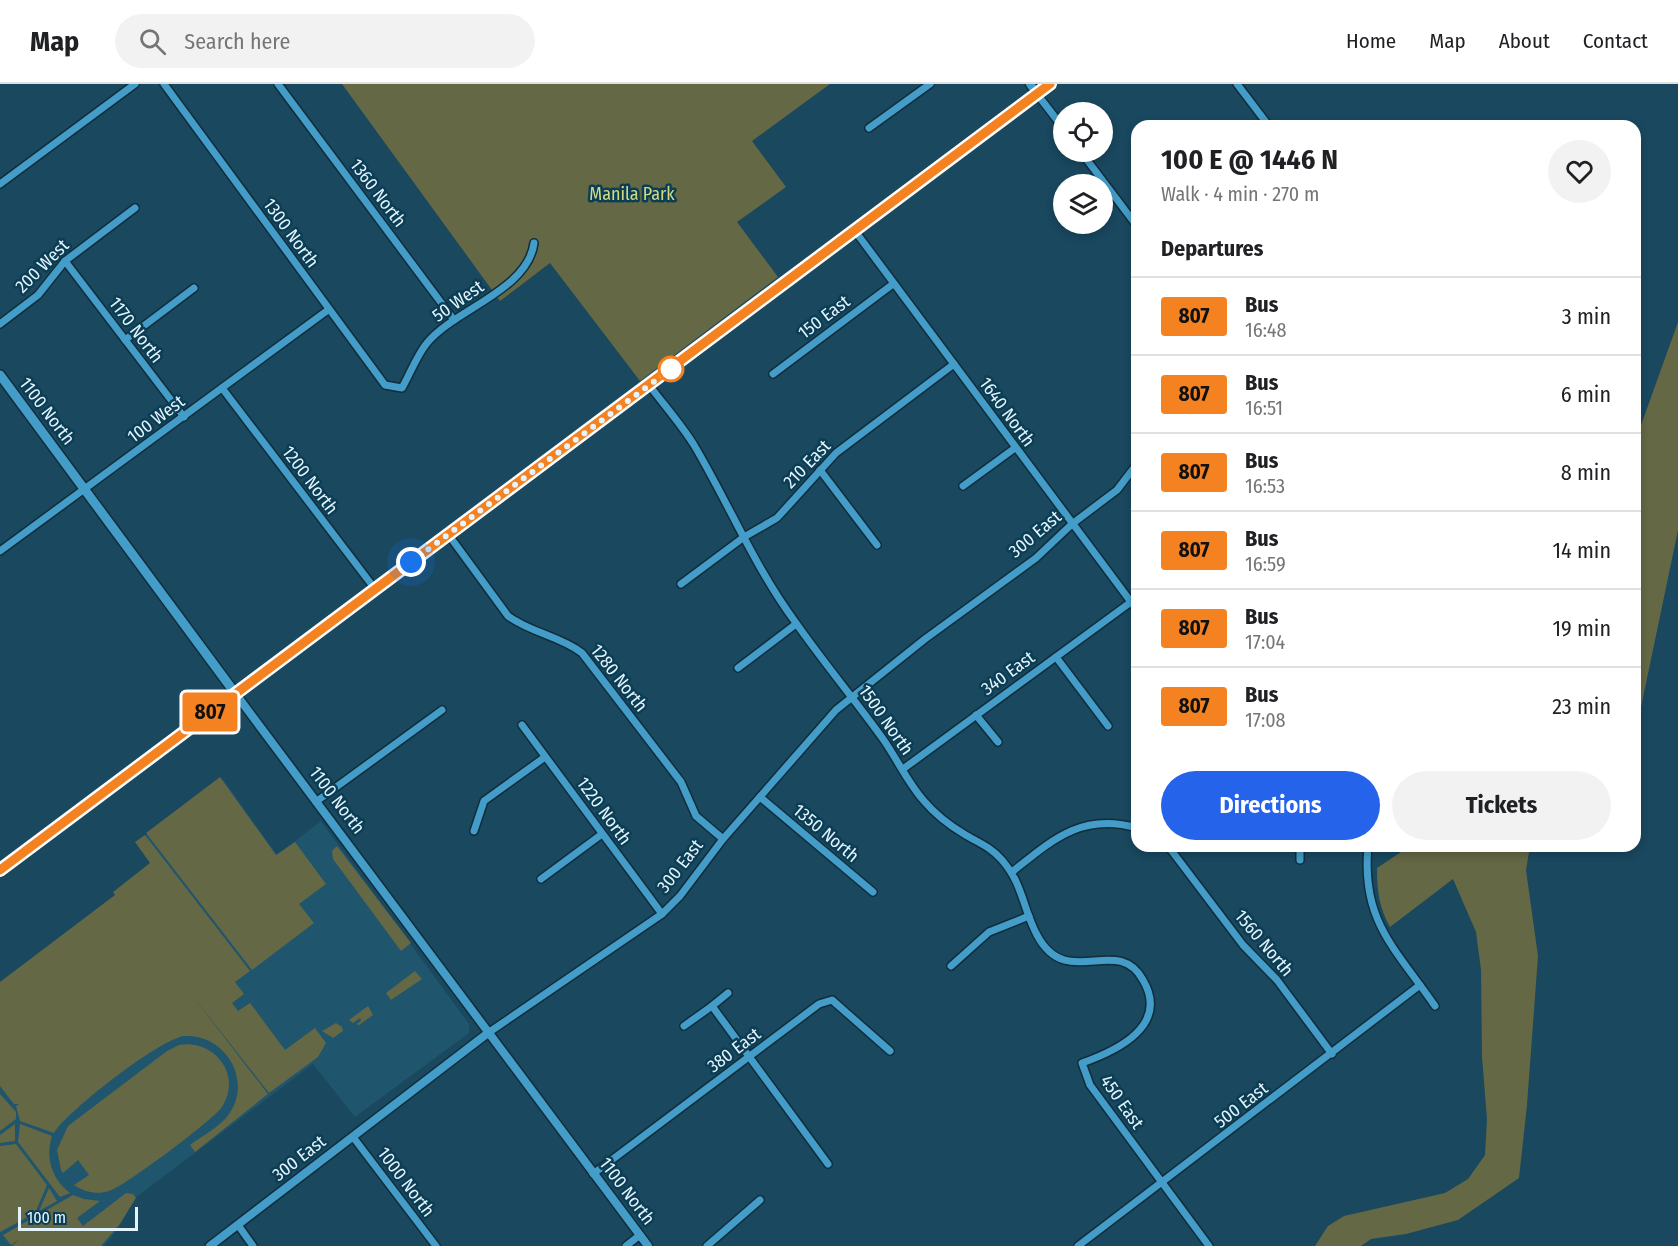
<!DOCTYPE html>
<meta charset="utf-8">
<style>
:root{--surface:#fff;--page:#f2f2f2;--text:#202124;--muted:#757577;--line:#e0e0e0;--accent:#2563eb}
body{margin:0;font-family:"Fira Sans Condensed",sans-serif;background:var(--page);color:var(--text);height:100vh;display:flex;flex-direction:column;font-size:22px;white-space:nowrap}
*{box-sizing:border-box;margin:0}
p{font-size:20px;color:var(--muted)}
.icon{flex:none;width:33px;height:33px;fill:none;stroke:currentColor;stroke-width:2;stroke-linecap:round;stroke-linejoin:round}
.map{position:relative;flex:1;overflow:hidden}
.side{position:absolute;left:1131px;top:36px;width:510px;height:732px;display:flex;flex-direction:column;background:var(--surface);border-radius:18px;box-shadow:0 3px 9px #0003}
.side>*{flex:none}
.badge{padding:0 12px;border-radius:4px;font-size:21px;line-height:39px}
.controls{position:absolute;left:1053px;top:18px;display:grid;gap:12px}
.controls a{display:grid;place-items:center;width:60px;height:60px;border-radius:50%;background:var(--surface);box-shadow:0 3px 9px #0003;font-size:30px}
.scale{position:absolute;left:18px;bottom:15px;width:120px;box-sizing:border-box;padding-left:6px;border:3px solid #e4f4fe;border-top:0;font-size:16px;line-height:21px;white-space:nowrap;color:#e4f4fe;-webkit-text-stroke:4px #0b3e54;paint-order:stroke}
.you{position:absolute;width:30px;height:30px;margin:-15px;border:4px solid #fff;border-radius:50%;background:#1a73e8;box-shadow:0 0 0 9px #1a73e833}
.map>.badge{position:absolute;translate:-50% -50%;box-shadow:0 0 0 3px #fff}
h2{padding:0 30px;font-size:22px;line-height:54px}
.round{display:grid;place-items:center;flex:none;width:63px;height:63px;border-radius:32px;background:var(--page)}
.headline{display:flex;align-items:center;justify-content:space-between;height:102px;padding:0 30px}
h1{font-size:28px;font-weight:700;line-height:45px}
.cta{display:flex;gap:12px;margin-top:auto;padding:12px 30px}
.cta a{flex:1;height:69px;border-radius:36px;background:var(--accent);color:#fff;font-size:24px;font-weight:700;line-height:69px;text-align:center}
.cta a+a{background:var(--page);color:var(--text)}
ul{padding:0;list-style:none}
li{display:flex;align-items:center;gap:18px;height:78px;padding:0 30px;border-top:2px solid var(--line)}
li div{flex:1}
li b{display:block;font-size:22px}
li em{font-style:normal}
li .badge{min-width:66px;font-weight:700;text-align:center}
header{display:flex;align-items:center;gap:36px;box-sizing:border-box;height:84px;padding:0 30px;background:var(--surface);border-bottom:2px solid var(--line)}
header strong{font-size:28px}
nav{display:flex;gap:33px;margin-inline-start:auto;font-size:21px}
.search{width:420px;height:54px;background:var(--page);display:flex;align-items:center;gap:15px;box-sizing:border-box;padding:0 21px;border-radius:33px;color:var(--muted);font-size:22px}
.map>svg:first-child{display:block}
.built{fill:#20556e}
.green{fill:#646845}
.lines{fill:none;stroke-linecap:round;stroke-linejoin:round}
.minor-casing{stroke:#112d3b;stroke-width:10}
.tertiary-casing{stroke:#112d3b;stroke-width:11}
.secondary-casing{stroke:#112d3b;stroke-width:12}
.minor{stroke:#439dc8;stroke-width:7}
.tertiary{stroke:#439dc8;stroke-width:8}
.secondary{stroke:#439dc8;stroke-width:9}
.line-casing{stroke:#fff;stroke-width:14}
.line{stroke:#f58220;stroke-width:9}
.walk{stroke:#e4f4fe;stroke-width:6;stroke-dasharray:0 10.8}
.stop-dot{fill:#fff;stroke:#f58220;stroke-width:3}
.labels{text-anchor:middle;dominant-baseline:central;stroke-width:5;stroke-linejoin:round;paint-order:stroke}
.street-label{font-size:18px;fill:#e4f4fe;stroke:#0b3e54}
.park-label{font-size:18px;fill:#d2d981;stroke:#0b3e54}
</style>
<header>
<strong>Map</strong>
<div class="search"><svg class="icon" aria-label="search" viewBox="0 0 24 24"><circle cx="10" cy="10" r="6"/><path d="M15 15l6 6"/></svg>Search here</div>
<nav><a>Home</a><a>Map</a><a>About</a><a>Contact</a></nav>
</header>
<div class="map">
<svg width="1678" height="1162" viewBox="0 0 1678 1162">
<rect width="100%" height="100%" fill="#19485f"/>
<!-- built -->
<path class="built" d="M222 694 277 771 321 737 469 940V949L355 1033 313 980 135 1114 120 1142 104 1162H0V898L114 812 169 793 141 755Z"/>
<!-- green -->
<g class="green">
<path d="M342 0H830L752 57 786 103 737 138 778 193 640 297 550 179 500 217Z"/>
<path d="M1678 238V446L1635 652V358Z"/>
<path d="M220 693 276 771 295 758 326 800 299 820 314 839 252 886 146 749Z"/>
<path d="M145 751 250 887 235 898 244 910 232 919 238 927 250 919 285 966 315 944 326 959 318 973 269 1009 191 910 268 1010 195 1068 190 1061C202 1052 221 1042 229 1030 253 996 225 950 185 952 162 953 66 1028 54 1049L20 1037 16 1022 19 1020H14L0 1002V898L115 811 113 808 150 779 135 758Z"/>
<path d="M337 762 411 859 401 867 333 775 332 767Z"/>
<path d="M1410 762H1530L1526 786 1538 872 1527 1021 1519 1094 1458 1136 1406 1150 1371 1155 1361 1162H1315L1328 1142 1344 1132 1445 1109 1468 1095 1485 1071 1487 1035 1482 973 1481 886 1476 848 1453 795 1390 843C1379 823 1377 807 1377 784Z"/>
<path d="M415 887 422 895 391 916 386 909Z"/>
<path d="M368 922 373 931 359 941 356 940 361 937 360 934 353 939 349 936Z"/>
<path d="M336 939 342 943 343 947 333 954 322 947Z"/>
<path d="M179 961C214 955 243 991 222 1023 213 1036 124 1103 109 1107 97 1111 84 1108 74 1101L89 1091 78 1076 63 1089 61 1086 57 1066 68 1042 167 967Z"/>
<path d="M0 1010 16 1028V1035L0 1047Z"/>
<path d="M15 1040V1057L0 1059V1051Z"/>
<path d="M20 1040 52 1052C45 1074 52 1095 70 1109L60 1113 18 1058Z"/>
<path d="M16 1060 47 1101 35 1129 0 1148V1062Z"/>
<path d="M49 1104 57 1117 39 1127Z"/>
<path d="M126 1109 133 1110 136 1114 119 1141 101 1162H12L20 1155 11 1161 3 1151 73 1111 84 1115 100 1117 77 1134 83 1142Z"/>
</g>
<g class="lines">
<!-- minor casing -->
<g class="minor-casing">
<g id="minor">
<path d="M164 0 385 301 402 304C410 290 417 271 427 259 455 225 528 206 534 159"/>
<path d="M278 0 454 236"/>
<path d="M1237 0 1269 42"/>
<path d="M1037 10 1064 45"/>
<path d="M869 44 930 0"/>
<path d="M1081 68 1137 142"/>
<path d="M0 100 135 0"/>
<path d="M855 147 1137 526"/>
<path d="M65 177 184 333"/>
<path d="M0 240 38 211 65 177 135 124"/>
<path d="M125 256 194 204"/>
<path d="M773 290 893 200"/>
<path d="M649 301C664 321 681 340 694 361 729 420 755 484 796 539 824 579 855 616 883 655 897 675 908 699 924 717 935 730 949 741 964 750 977 758 991 763 1002 776 1023 800 1023 825 1037 851 1067 908 1117 849 1143 896 1170 942 1116 967 1082 979L1090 1001 1209 1162"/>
<path d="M222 304 375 505"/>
<path d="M820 386 877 461"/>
<path d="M963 402 1015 364"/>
<path d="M448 450 508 532C531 549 560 552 582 569L681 698 696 732 723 755"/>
<path d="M0 467 328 226"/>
<path d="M681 500 744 453 777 434 836 369 954 280"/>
<path d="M1056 573 1108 642"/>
<path d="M738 584 796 540"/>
<path d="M976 631 998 658"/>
<path d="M522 641 662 830"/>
<path d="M903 685 1131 518"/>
<path d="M760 713 873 808"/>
<path d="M317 717 442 626"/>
<path d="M474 747 484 717 545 673"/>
<path d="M1168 762 1243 861 1277 896 1332 970"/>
<path d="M1368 762C1361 837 1395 864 1435 922"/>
<path d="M1300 776V762"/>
<path d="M1012 788C1052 756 1082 728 1137 744"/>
<path d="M541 795 602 750"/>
<path d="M951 882 989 848 1029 832"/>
<path d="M728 909 712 922 828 1080"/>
<path d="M684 942 712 922"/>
<path d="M488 949 662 830 680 812 723 755 836 626 925 555 1036 474 1072 440 1117 406 1137 380"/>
<path d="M353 1053 436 1162"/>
<path d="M593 1090 819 920 832 916 890 967"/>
<path d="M238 1141 253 1162"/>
<path d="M626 1162 640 1151"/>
<path d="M707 1162 760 1116"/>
<path d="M1078 1162 1420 901"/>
</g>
</g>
<!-- tertiary casing -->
<g class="tertiary-casing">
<g id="tertiary">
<path d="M1030 0 1037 10"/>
<path d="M235 609 648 1162"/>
<path d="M210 1162 488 949"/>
</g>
</g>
<!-- secondary casing -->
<g class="secondary-casing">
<g id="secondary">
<path d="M0 291 235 609"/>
<path d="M0 786 1050 0"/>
</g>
</g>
<!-- minor -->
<use href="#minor" class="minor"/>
<!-- tertiary -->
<use href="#tertiary" class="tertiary"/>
<!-- secondary -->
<use href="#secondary" class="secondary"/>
</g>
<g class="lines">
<!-- line casing -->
<g class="line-casing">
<path id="line" d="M0 786 1050 0"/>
</g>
<!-- line -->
<use href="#line" class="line"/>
<!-- walk -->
<path class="walk" d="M411 478 671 285"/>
</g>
<!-- markers -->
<circle class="stop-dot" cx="671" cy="285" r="12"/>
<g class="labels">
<!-- street labels -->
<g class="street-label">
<text transform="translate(378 109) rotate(53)">1360 North</text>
<text transform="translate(291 149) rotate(54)">1300 North</text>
<text transform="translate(42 182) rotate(-45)">200 West</text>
<text transform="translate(458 217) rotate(-35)">50 West</text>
<text transform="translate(824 233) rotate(-37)">150 East</text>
<text transform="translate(136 246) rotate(53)">1170 North</text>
<text transform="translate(47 327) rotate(53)">1100 North</text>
<text transform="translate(1007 328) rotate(54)">1640 North</text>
<text transform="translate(156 335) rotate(-37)">100 West</text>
<text transform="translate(807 380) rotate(-46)">210 East</text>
<text transform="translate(310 396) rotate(53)">1200 North</text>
<text transform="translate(1035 450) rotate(-40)">300 East</text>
<text transform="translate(1008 589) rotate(-36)">340 East</text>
<text transform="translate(619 594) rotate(52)">1280 North</text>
<text transform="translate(886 636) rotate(55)">1500 North</text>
<text transform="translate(337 716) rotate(53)">1100 North</text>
<text transform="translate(604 727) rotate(54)">1220 North</text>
<text transform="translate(826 749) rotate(40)">1350 North</text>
<text transform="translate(680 782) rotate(-52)">300 East</text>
<text transform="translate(1264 859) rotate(50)">1560 North</text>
<text transform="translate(734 966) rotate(-37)">380 East</text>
<text transform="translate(1122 1018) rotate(55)">450 East</text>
<text transform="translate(1241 1021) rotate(-38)">500 East</text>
<text transform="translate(299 1074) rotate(-38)">300 East</text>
<text transform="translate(406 1098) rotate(53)">1000 North</text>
<text transform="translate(627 1107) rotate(53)">1100 North</text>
</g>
<!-- park labels -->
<g class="park-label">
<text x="632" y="110">Manila Park</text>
</g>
</g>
</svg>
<div class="controls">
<a><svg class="icon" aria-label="locate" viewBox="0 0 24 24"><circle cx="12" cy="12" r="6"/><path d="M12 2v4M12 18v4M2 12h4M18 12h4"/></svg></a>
<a><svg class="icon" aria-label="layers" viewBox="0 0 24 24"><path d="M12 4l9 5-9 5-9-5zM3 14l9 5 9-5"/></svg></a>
</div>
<div class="scale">100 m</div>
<div class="you" style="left:411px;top:478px"></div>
<b class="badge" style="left:210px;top:628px;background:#f58220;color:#111">807</b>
<section class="side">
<div class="headline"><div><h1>100 E @ 1446 N</h1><p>Walk · 4 min · 270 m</p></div><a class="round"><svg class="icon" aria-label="heart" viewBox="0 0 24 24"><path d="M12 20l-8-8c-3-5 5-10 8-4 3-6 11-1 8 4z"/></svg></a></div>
<h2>Departures</h2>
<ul>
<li><span class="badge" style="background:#f58220;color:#111">807</span><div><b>Bus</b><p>16:48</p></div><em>3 min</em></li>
<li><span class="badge" style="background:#f58220;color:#111">807</span><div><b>Bus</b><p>16:51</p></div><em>6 min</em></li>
<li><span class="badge" style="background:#f58220;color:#111">807</span><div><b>Bus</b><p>16:53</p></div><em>8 min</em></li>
<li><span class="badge" style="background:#f58220;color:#111">807</span><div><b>Bus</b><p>16:59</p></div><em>14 min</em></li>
<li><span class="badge" style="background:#f58220;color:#111">807</span><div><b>Bus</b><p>17:04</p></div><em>19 min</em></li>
<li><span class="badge" style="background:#f58220;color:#111">807</span><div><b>Bus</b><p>17:08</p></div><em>23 min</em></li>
</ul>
<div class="cta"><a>Directions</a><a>Tickets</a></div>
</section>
</div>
